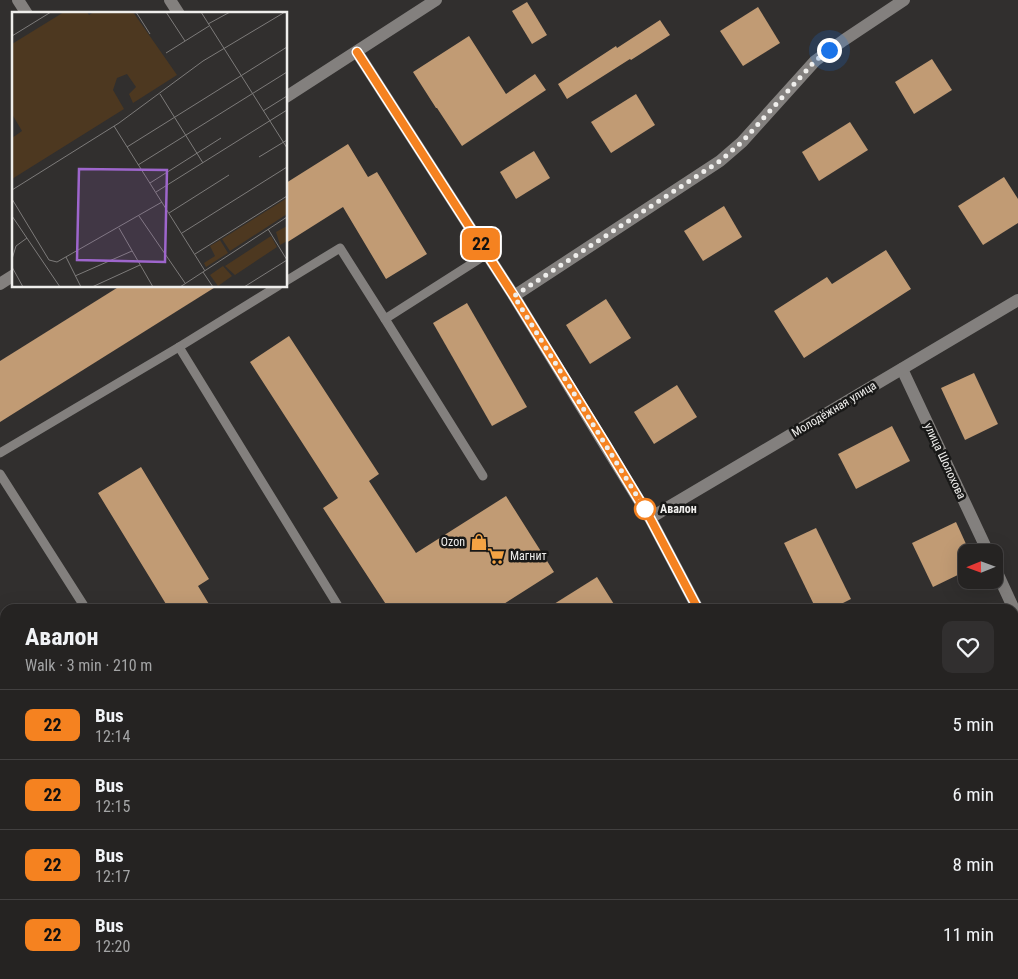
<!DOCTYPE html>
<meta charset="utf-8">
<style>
:root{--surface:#252322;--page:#312f2f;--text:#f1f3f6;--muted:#a3a4a5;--line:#424040}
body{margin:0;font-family:"Roboto Condensed",sans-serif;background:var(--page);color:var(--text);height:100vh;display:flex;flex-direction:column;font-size:19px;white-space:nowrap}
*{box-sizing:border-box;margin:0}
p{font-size:16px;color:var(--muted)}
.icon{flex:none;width:28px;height:28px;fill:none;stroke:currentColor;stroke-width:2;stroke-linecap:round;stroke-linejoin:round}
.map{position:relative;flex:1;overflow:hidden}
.details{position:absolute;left:0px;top:604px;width:1019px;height:376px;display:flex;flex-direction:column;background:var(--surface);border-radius:15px 15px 0 0;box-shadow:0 5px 20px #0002,0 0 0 1px var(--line)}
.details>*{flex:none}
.badge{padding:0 10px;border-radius:8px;font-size:18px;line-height:32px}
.needle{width:32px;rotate:269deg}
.buttons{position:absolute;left:958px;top:544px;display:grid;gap:10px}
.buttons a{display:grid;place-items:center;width:45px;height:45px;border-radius:10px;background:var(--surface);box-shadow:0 5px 20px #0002,0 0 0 1px var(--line);font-size:25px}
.you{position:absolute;width:25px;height:25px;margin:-12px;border:4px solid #fff;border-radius:50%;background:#1a73e8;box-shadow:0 0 0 8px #1a73e833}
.map>.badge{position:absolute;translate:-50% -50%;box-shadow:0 0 0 2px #fff}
.round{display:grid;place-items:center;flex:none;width:52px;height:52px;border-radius:10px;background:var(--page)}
.overview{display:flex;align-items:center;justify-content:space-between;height:85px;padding:0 25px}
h1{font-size:24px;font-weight:700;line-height:38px}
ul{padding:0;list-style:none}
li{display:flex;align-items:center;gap:15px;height:70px;padding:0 25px;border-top:1px solid var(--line)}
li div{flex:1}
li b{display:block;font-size:19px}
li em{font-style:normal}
li .badge{min-width:55px;font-weight:700;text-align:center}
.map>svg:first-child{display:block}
.building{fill:#c19b74}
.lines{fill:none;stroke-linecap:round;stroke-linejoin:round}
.service{stroke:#83807e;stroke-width:9}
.minor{stroke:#83807e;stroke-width:12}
.line-casing{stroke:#fff;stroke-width:11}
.line{stroke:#f58220;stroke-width:8}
.walk{stroke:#efeeec;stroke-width:5;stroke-dasharray:0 9}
.stop-dot{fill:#fff;stroke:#f58220;stroke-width:2.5}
.labels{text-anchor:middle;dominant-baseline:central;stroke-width:5;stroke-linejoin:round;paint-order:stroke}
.street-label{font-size:12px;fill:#efeeec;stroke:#181817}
.stop-label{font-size:12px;font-weight:bold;fill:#efeeec;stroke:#181817;text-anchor:start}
.poi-label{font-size:12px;fill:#efeeec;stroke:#181817;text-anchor:end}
.inset-road{fill:none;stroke:#7d7b7a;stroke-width:1}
.view{fill:#9e66cc;fill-opacity:0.15;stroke:#9e66cc;stroke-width:2.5}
.inset-edge{fill:none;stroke:#efeeec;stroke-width:2.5}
</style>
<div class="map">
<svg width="1018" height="979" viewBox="0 0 1018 979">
<rect width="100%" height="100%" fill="#312f2e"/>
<!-- building -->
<g class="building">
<path d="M527 2 547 35 532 44 512 11Z"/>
<path d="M758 7 780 43 743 66 720 31Z"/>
<path d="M660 20 670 35 631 60 630 59 567 99 558 84 616 46 617 48Z"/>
<path d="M469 36 506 94 535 74 546 90 462 146 437 108H436L413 72Z"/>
<path d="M932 59 952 90 914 114 895 82Z"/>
<path d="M636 94 655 125 611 153 591 122Z"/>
<path d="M850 122 868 150 819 181 802 152Z"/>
<path d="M348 144 368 177 377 172 427 254 386 279 343 207 286 243V183Z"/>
<path d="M534 151 550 178 516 199 500 172Z"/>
<path d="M1004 177 1018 199V223L983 245 958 206Z"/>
<path d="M724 206 742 237 703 261 684 231Z"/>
<path d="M886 250 911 289 804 358 774 311 827 277 832 284Z"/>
<path d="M120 286H217L0 422V361Z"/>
<path d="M606 299 631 338 590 364 566 325Z"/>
<path d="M467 303 527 407 492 426 433 323Z"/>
<path d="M289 336 379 474 369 481 416 553 506 496 554 572 496 609H389L323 508 338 498 250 362Z"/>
<path d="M974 373 998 424 965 440 941 388Z"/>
<path d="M677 385 697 417 654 444 634 412Z"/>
<path d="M892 426 910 461 856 489 838 454Z"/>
<path d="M141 467 209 579 198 586 212 609H169L98 493Z"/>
<path d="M956 522 966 544V571L933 587 912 543Z"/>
<path d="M816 528 851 599 831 609H816L784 543Z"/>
<path d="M597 577 617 609H546Z"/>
</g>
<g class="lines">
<!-- service -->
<g class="service">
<path d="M286 281 340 248 385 319 487 254"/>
<path d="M385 319 483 476"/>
<path d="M179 347 340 609"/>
<path d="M0 453 179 347 278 286"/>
<path d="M0 474 86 609"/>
<path d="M0 838 5 848"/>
<path d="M74 975 76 979"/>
<path d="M341 975 343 979"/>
<path d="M264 979 270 975"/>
</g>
<!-- minor -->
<g class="minor">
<path d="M18 0 27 14"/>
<path d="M170 0 179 14"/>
<path d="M357 52 514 296 605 445 650 518 698 609"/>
<path d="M286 97 436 0"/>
<path d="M0 284 14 275"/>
<path d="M514 296 720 161 742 142 815 61 844 40 904 0"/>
<path d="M902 369 988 552"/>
<path d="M650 518 1018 300"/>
<path d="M994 566 1018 618"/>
<path d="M908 975 911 979"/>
</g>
</g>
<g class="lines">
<!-- line casing -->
<g class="line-casing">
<path id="line" d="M357 52 514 296 606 445 650 518 698 609"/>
</g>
<!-- line -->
<use href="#line" class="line"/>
<!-- walk -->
<path class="walk" d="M645 509 514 296 720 161 742 142 815 61 829 50"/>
</g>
<!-- icons -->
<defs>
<g id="shop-bare" transform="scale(1.35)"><path d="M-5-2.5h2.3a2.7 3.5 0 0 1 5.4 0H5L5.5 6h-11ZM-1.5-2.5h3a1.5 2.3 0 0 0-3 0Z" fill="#f4a344" stroke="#181817" stroke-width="2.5" paint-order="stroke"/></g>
<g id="supermarket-bare" transform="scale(1.35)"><path d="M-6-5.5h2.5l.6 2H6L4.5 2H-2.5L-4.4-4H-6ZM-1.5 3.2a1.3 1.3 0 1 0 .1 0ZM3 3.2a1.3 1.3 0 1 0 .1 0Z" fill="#f4a344" stroke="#181817" stroke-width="2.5" paint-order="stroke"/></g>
</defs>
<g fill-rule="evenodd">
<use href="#shop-bare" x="479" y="542"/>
<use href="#supermarket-bare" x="496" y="556"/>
</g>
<!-- markers -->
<circle class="stop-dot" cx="645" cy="509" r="10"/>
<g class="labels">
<!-- street labels -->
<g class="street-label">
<text transform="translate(834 409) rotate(-31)">Молодёжная улица</text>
<text transform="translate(945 461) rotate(65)">улица Шолохова</text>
</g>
<!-- stop labels -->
<g class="stop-label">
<text x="660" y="509">Авалон</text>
</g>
<!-- poi labels -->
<g class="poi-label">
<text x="465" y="542">Ozon</text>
<text x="510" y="556" text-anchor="start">Магнит</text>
</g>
</g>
<!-- overview -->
<g transform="translate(12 12)">
<rect width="275" height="275" fill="#312f2e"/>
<path d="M52 0H75L77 3 82 0H121L165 63 121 91 117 82 124 75 115 62 105 66 101 78 112 97 0 167V126L10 119 0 102V32ZM275 186V202L218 239 210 227ZM275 214V229L268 233 264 220ZM259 224 265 235 223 263 213 254ZM208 228 216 241 194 255 192 251 203 244 198 234ZM211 254 220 264 206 274 198 263Z" fill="#4d3820"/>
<path class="inset-road" d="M124 0 138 22M154 0 173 29M189 0 275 136M196 12 218 0M0 24 39 0M154 41 197 14M148 82 191 151M251 99 275 84M102 114 193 259M115 135 275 35M247 145 275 128M126 153 275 60M138 171 209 126M0 178 107 111 191 49 273 0M144 180 275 98M0 187 37 248M157 201 217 163M0 204 48 275M127 204 173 271M107 216 141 275M256 217 275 248M170 221 275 155M183 242 275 184M54 245 69 275M0 247 4 234 15 226M37 248 45 250 150 190M0 255 11 275M191 260 201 275M63 264 120 239M80 275 128 253M168 275 275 205M232 275 275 248"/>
<path class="view" d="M67 157 155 158 153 250 65 248Z"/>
<rect width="275" height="275" class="inset-edge"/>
</g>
</svg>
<div class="buttons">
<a><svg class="needle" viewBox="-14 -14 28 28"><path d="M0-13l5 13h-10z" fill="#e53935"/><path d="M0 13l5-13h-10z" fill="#a3a4a5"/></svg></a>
</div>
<div class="you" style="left:829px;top:50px"></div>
<b class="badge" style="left:481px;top:244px;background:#f58220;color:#111">22</b>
<section class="details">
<div class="overview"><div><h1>Авалон</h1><p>Walk · 3 min · 210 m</p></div><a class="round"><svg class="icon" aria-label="heart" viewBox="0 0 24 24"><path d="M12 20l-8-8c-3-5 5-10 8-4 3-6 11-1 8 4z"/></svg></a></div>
<ul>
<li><span class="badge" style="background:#f58220;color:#111">22</span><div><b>Bus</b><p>12:14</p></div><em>5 min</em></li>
<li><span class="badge" style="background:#f58220;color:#111">22</span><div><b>Bus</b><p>12:15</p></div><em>6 min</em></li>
<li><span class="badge" style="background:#f58220;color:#111">22</span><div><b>Bus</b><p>12:17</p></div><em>8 min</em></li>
<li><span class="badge" style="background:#f58220;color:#111">22</span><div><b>Bus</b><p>12:20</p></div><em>11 min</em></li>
</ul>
</section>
</div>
